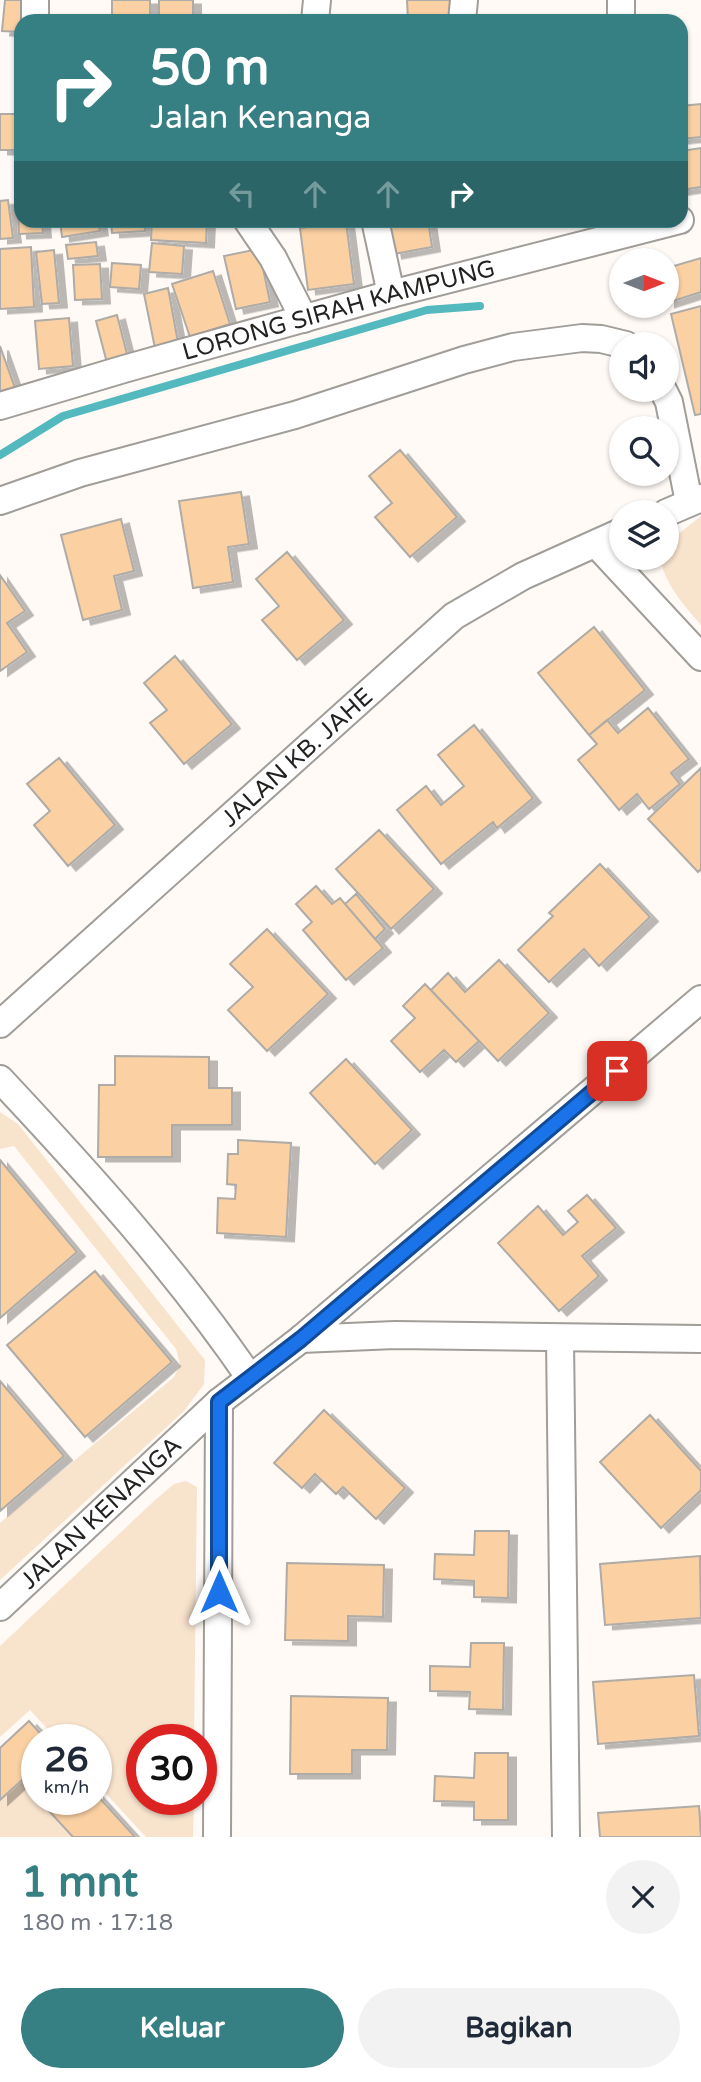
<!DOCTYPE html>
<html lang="id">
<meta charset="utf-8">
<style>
body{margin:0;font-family:"Varela Round",sans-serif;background:#f2f2f3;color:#1f2937;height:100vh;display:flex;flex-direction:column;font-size:26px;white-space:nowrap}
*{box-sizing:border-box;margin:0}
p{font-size:23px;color:#747a83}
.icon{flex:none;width:38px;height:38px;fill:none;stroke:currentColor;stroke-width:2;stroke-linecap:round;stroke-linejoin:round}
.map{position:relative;height:1837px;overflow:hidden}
.panel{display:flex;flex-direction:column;background:#fff;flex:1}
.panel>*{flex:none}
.hud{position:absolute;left:14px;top:14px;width:674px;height:214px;border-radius:21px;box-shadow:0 2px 5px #0004;background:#367f82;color:#fff;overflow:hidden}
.needle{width:46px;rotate:90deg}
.controls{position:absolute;left:609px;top:248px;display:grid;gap:14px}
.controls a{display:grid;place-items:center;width:70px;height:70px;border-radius:50%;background:#fff;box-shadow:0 2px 5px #0004;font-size:35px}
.speed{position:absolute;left:21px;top:1724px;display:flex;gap:14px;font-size:35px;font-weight:700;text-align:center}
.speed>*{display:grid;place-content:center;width:91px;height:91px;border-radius:50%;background:#fff;box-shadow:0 2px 5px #0004;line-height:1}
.speed small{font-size:18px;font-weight:400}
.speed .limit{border:10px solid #d22;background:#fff;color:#111}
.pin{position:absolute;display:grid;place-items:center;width:60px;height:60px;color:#fff;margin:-30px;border-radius:14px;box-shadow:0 4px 10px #0006}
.me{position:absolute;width:77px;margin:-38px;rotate:0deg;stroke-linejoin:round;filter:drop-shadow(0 0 5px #0008)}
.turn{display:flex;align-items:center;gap:24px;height:147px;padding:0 21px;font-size:32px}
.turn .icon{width:91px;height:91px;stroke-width:2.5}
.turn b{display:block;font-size:49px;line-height:60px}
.lanes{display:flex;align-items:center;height:66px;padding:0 21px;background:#0003;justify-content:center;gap:35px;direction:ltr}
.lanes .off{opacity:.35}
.round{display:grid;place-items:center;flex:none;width:74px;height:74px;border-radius:37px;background:#f2f2f3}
.head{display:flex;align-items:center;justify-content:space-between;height:119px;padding:0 21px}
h1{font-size:42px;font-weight:800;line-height:52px;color:#367f82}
.primary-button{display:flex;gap:14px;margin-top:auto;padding:14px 21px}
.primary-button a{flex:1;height:80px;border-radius:42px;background:#367f82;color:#fff;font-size:28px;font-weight:800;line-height:80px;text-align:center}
.primary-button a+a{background:#f2f2f3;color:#1f2937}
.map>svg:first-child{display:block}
.green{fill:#f8e3cd}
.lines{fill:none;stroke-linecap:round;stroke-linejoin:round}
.stream{stroke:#54b9bf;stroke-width:8}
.building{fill:#fbd1a4;stroke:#afaba6;stroke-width:2;filter:url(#shadow)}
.street-casing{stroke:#a19d98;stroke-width:30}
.street{stroke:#fff;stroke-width:26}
.route-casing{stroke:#114b97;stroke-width:18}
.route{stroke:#1a73e8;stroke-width:12}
.labels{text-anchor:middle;stroke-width:5;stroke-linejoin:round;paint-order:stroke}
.street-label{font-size:24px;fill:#242221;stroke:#fff}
</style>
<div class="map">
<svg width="701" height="1837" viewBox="0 0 701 1837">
<defs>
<filter id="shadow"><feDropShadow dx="8" dy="4.5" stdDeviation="0" flood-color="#0004"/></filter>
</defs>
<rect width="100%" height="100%" fill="#fffaf5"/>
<!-- green -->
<path class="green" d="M 701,516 L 701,625 C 683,604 667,587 660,559 L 667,558 L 667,543 Z
M 0,1112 L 18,1124 L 205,1360 L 204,1384 L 184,1411 L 0,1580 L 0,1523 L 174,1377 L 180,1365 L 176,1349 L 14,1146 L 0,1149 Z
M 186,1481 L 197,1487 L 194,1739 L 142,1740 L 142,1799 L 194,1799 L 193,1837 L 146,1837 L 96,1783 L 96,1740 L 57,1739 L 30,1710 L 0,1737 L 0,1646 L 154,1501 L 174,1484 Z
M 22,1780 L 73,1837 L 0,1837 L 0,1800 Z"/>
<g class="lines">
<!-- stream -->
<path class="stream" d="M 0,455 L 63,416 L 427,310 L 480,306"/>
</g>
<!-- building -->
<path class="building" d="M 5,0 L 25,0 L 21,32 L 2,31 Z
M 112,0 L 150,0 L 150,21 L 112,19 Z
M 159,0 L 193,0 L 193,21 L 159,21 Z
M 407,0 L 452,0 L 453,21 L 408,21 Z
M 701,104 L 701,137 L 681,139 L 681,106 Z
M 0,114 L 21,114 L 21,150 L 0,150 Z
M 701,148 L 701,187 L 681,190 L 681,151 Z
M 21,183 L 21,220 L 42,220 L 43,233 L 19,234 L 17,184 Z
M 8,200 L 13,238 L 0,239 L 0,201 Z
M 60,220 L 98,220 L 100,231 L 62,237 Z
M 111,220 L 144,220 L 145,231 L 112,233 Z
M 152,220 L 207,220 L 206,243 L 151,240 Z
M 388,220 L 428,220 L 432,247 L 394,254 Z
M 346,222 L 354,284 L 308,290 L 300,228 Z
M 96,242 L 98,256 L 68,259 L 66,245 Z
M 152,243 L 184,246 L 182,274 L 149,272 Z
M 31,247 L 34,307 L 0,309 L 0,249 Z
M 259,249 L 270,302 L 236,309 L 224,256 Z
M 54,250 L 59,303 L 42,304 L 36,252 Z
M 701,258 L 701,292 L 667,303 L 667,268 Z
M 112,263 L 141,265 L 139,289 L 110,287 Z
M 100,264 L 102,299 L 75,300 L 73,265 Z
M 213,271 L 230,324 L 190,337 L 172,284 Z
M 168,288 L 179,348 L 156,353 L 144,294 Z
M 701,306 L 701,414 L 695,415 L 671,314 Z
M 117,315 L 128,358 L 107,363 L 96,321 Z
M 69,318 L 73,366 L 39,369 L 35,321 Z
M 0,346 L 16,391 L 0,394 Z
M 400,450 L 457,517 L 410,557 L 375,517 L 392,503 L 369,476 Z
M 241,492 L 249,544 L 228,547 L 233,582 L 193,588 L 179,501 Z
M 121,519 L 134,571 L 114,576 L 122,610 L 83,620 L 61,535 Z
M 287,552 L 344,620 L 297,660 L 262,620 L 279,606 L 256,579 Z
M 0,575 L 25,611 L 7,623 L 27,652 L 0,671 Z
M 594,627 L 645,690 L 589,735 L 538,673 Z
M 175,656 L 232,724 L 184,764 L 150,723 L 167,710 L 144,683 Z
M 648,708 L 689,759 L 671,773 L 680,784 L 649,809 L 637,794 L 619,810 L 578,760 L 597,744 L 589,735 L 607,720 L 618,733 Z
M 474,725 L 533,798 L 497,828 L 493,822 L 441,864 L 397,810 L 426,786 L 441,805 L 464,786 L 438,755 Z
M 59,758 L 115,825 L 68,866 L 34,825 L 50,811 L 27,784 Z
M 701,768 L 701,869 L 698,872 L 648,819 Z
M 379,830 L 434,889 L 391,929 L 336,869 Z
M 600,864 L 650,917 L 599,966 L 584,949 L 549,982 L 518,950 L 553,916 L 549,913 Z
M 316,886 L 332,904 L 340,898 L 383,948 L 346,980 L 303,930 L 312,922 L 296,904 Z
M 356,894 L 385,929 L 375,939 L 345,904 Z
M 267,929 L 328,994 L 267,1051 L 228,1010 L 253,987 L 230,964 Z
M 499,960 L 549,1013 L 498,1061 L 431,990 L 448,973 L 465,992 Z
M 425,984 L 479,1041 L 456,1062 L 444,1050 L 420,1072 L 391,1041 L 415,1018 L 403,1006 Z
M 115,1056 L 209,1057 L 209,1088 L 232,1088 L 232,1125 L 172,1125 L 172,1157 L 98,1157 L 99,1085 L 115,1085 Z
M 346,1059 L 412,1130 L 375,1164 L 310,1093 Z
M 238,1140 L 291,1143 L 286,1237 L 217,1233 L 218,1198 L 235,1199 L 236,1185 L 227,1184 L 228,1154 L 238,1154 Z
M 0,1160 L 77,1252 L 0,1318 Z
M 587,1195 L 616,1228 L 582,1256 L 599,1276 L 559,1311 L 498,1243 L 538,1206 L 563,1235 L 578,1222 L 568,1211 Z
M 95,1271 L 172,1362 L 85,1437 L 7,1345 Z
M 0,1381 L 64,1456 L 0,1511 Z
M 324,1410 L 405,1488 L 376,1519 L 343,1487 L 336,1494 L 315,1474 L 302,1488 L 274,1463 Z
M 650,1415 L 701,1471 L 701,1490 L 661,1528 L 600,1462 Z
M 475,1531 L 509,1531 L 508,1598 L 474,1597 L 474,1581 L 434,1579 L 435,1554 L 474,1555 Z
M 700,1556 L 701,1618 L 605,1625 L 600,1564 Z
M 287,1563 L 384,1565 L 383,1617 L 348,1616 L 348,1641 L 285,1640 Z
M 471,1643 L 504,1643 L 503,1710 L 469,1709 L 470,1692 L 430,1691 L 430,1666 L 470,1667 Z
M 694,1675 L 699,1736 L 598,1744 L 593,1682 Z
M 291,1696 L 388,1698 L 387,1750 L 352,1750 L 352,1774 L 290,1774 Z
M 29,1721 L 46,1740 L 37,1740 L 37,1797 L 22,1780 L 0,1800 L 0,1748 Z
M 475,1753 L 508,1753 L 508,1820 L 474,1820 L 474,1802 L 434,1801 L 435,1776 L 474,1778 Z
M 96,1794 L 135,1837 L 73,1837 L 38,1799 L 96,1799 Z
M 699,1806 L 701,1837 L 600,1837 L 598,1813 Z"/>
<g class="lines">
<!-- street casing -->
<g class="street-casing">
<g id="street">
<path d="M 35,0 L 35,21"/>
<path d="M 621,0 L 621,21"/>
<path d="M 315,21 L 317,0"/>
<path d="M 462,21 L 464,0"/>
<path d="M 247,220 L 273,258 L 304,319"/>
<path d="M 375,220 L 391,294"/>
<path d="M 663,390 L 669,402 L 689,502"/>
<path id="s1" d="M 0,406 L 124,369 L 391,294 L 680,220"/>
<path d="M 0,501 L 80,473 L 295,415 L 464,360 L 513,347 L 582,338 L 601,339 L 626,345"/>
<path d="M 666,513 L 701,498"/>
<path d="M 596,544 L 701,657"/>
<path id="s2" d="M 0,1024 L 454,616 L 523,576 L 621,532"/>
<path d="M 0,1079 C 89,1174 176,1270 250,1378"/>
<path d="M 301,1339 L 395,1335 L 701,1339"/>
<path d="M 560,1339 L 566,1837"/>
<path id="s3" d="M 0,1607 L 219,1402 L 301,1339 L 701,999"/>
<path d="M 217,1837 L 219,1402"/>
</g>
</g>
<!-- street -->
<use href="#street" class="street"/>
</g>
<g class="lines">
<!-- route casing -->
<g class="route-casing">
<path id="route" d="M 219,1592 L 219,1402 L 301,1339 L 617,1071"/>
</g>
<!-- route -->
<use href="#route" class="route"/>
</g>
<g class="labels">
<!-- street labels -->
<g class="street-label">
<text dy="8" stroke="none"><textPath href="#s1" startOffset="352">LORONG SIRAH KAMPUNG</textPath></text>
<text dy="8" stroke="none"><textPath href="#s2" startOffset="399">JALAN KB. JAHE</textPath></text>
<text dy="8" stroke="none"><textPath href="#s3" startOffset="138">JALAN KENANGA</textPath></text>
</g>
</g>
</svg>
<div class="controls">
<a><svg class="needle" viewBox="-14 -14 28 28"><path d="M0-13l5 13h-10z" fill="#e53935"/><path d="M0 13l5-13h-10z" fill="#747a83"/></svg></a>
<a><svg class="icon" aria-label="sound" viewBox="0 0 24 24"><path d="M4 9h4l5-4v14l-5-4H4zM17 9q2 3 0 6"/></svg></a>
<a><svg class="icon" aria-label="search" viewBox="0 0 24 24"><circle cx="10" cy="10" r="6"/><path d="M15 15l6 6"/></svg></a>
<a><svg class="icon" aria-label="layers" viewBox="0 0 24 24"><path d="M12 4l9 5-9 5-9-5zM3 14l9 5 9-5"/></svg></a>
</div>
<div class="speed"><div>26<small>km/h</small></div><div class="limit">30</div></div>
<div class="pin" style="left:617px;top:1071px;background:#d93025"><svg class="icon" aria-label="arrive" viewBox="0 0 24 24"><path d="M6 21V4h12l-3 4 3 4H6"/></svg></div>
<svg class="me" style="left:219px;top:1592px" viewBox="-20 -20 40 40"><path d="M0-17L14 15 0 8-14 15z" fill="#1a73e8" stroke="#fff" stroke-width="4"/></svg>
<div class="hud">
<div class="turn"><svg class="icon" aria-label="right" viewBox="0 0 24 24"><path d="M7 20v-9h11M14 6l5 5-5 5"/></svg><div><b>50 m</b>Jalan Kenanga</div></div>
<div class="lanes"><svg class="icon off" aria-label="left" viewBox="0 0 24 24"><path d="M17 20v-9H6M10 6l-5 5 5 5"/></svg><svg class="icon off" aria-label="ahead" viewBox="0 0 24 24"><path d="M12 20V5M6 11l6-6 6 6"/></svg><svg class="icon off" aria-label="ahead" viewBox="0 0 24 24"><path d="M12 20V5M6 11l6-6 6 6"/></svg><svg class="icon" aria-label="right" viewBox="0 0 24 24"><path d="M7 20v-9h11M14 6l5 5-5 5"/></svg></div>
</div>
</div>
<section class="panel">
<div class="head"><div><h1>1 mnt</h1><p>180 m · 17:18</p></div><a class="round"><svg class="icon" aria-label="close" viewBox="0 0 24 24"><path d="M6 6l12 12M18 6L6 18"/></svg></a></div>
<div class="primary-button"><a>Keluar</a><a>Bagikan</a></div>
</section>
